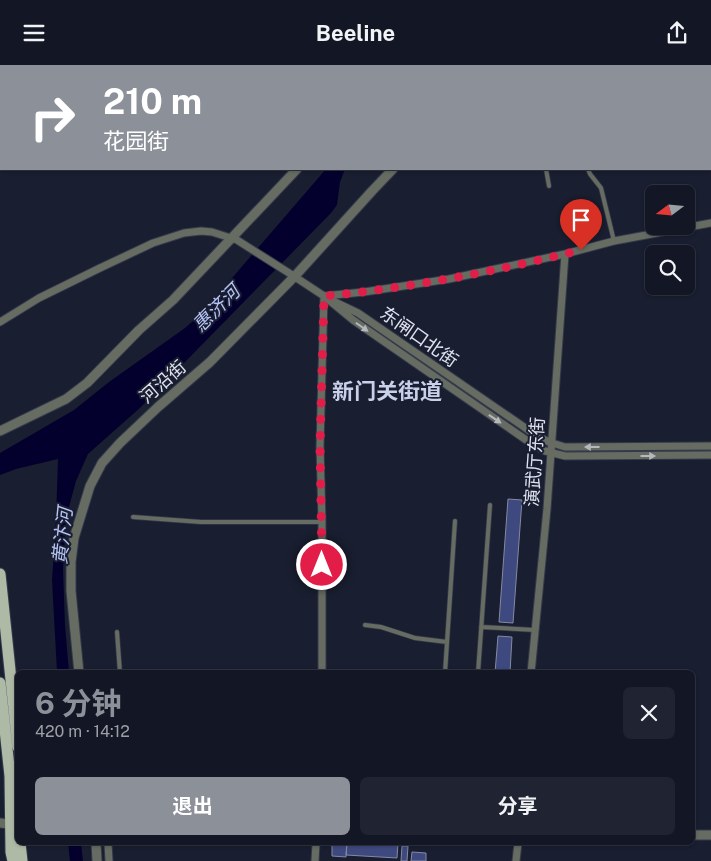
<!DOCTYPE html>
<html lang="zh">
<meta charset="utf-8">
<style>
body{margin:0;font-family:"Public Sans","Noto Sans SC",sans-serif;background:#202331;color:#f1f3f6;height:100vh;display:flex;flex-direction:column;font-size:19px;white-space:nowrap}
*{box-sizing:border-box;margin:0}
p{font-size:16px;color:#9d9fa6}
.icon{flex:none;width:28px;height:28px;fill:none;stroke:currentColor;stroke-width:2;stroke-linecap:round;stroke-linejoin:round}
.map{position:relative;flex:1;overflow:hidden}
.side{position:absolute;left:15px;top:605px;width:680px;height:175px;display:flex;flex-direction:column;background:#131624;border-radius:8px;box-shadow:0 1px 4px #0004,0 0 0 1px #323541}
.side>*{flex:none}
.top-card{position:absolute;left:0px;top:0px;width:711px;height:105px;box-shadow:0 1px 4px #0004,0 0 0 1px #323541;background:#8c9099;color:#fff;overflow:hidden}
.needle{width:32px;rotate:254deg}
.controls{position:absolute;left:645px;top:120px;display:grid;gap:10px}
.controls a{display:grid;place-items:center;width:50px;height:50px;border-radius:8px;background:#131624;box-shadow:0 1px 4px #0004,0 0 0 1px #323541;font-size:25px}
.pin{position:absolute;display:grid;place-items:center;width:42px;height:42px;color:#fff;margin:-51px -21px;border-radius:50% 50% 50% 0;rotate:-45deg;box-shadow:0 0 5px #0007}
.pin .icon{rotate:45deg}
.me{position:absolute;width:55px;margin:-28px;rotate:0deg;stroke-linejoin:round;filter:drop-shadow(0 0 4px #0008)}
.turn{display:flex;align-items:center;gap:18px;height:105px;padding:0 20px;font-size:22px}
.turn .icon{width:65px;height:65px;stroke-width:2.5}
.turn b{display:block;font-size:35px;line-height:42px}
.round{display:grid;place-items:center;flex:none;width:52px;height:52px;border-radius:8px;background:#202331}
.overview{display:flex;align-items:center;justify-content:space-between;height:85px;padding:0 20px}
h1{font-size:30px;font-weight:700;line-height:38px;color:#8c9099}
.cta{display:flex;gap:10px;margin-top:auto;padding:10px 20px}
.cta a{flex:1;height:58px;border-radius:8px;background:#8c9099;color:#fff;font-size:20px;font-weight:700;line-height:58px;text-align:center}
.cta a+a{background:#202331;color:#f1f3f6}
header{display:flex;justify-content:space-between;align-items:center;height:65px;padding:0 20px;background:#131624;font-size:22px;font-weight:700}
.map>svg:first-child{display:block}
.water{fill:#04002e}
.building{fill:#3e497f;stroke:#848aa1}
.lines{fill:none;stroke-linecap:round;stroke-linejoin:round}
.service-casing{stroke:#353a4b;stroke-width:5.5}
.minor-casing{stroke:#353a4b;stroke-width:9}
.tertiary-casing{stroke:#353a4b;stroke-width:11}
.primary-casing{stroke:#353a4b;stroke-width:13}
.service{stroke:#666c62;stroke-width:4}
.minor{stroke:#666c62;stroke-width:7}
.tertiary{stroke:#666c62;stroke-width:9}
.primary{stroke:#aebaa6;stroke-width:11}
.oneway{fill:#b5b9be}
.route{stroke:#e11d48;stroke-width:9;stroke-dasharray:0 16.2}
.labels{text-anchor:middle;stroke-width:4;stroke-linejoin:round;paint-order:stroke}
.street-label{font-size:18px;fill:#dfe3f0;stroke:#191e30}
.water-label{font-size:19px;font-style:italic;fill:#b6c3f6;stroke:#191e30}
.district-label{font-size:22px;font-weight:bold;fill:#c9d0e9;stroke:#191e30}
</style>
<header><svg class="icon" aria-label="menu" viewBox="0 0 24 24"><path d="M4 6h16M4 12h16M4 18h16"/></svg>Beeline<svg class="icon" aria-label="share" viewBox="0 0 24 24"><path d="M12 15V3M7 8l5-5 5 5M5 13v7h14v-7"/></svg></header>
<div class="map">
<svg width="711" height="796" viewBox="0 0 711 796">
<rect width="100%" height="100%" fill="#191e30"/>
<!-- water -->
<path class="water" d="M 326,104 L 345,104 L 340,117 L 337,140 L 331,148 L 141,342 L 88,389 L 76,416 L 66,453 L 63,505 L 65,560 L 69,607 L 57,607 L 52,515 L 56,455 L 58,394 L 16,404 L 0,410 L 0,388 L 74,345 L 109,317 L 185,263 L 201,249 Z
M 68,778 L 81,778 L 83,796 L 70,796 Z"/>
<!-- building -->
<path class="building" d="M 508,434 L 522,435 L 513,558 L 499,557 Z
M 498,571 L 512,572 L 510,608 L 495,608 Z
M 335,778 L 347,778 L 346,792 L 332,791 L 332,780 Z
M 347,778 L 398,778 L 397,793 L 346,790 Z
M 402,781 L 408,781 L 407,796 L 401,796 Z
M 412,787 L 426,788 L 426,796 L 411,796 Z"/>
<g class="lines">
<!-- service casing -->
<g class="service-casing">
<path id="service" d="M 566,0 L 566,1
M 546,104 L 549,121
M 588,104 L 590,109 L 601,123 L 614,176
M 133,452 L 201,457 L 322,457
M 365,560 L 381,562 L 415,573 L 447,577
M 481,562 L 535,565
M 117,567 L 120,608
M 445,608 L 455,456
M 478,608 L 490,440"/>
</g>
<!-- minor casing -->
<g class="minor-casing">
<path id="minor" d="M 324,231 L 364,227 L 449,214 L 565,189 L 614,176 L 711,158
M 333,236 L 358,248 L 537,371 L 549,377 L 565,382 L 711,381
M 0,257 L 39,233 L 100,203 L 153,178 L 184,168 L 201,166 L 212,167 L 237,175 L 289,208 L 324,231 L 353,255 L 532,379 L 545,386 L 565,391 L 711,390
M 322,608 L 322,457 L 320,381 L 324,231
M 531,608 L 547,444 L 565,189
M 108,778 L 109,796
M 315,796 L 316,778
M 516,796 L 518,778"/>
</g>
<!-- tertiary casing -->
<g class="tertiary-casing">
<path id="tertiary" d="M 394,1 L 395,0
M 495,1 L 496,0
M 0,366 L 66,334 L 87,318 L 139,265 L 173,235 L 297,104
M 79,608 L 71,526 L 71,497 L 74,473 L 90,421 L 102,398 L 120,378 L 158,342 L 210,297 L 295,211 L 372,126 L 393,104
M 0,758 L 18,760
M 692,770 L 711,770
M 96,778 L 97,796"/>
</g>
<!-- primary casing -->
<g class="primary-casing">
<path id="primary" d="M 0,509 L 18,682
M 0,618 L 10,711 L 11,787 L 13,796
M 20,778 L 22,796"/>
</g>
<!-- service -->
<use href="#service" class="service"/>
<!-- minor -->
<use href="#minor" class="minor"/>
<!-- tertiary -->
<use href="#tertiary" class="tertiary"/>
<!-- primary -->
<use href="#primary" class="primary"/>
</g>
<!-- one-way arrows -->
<defs><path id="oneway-solid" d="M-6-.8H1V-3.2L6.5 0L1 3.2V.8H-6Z" transform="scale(1.25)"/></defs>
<g class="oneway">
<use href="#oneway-solid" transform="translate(362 262) rotate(35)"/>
<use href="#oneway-solid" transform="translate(495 354) rotate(34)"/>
<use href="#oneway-solid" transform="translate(592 382) rotate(180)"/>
<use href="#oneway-solid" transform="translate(648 391)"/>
</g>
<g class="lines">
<!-- route -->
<path class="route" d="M 322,500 L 320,381 L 324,231 C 411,223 497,206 581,185"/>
</g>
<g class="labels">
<!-- street labels -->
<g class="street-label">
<text transform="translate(419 272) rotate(35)" y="6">东闸口北街</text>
<text transform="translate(163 317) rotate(-41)" y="6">河沿街</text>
<text transform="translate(535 397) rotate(-86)" y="6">演武厅东街</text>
</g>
<!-- water labels -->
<g class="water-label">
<text transform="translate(216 243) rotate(-45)" y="7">惠济河</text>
<text transform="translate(62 471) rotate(-84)" y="7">黄汴河</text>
</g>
<!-- district labels -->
<g class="district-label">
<text x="387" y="334">新门关街道</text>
</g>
</g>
</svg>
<div class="controls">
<a><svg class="needle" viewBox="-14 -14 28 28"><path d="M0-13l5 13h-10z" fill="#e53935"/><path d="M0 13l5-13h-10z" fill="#9d9fa6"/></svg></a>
<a><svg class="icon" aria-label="search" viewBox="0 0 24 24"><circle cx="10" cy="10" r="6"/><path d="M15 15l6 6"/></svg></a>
</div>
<div class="pin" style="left:581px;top:185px;background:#d93025"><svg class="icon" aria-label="arrive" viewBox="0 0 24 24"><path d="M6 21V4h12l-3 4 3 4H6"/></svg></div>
<svg class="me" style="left:322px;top:500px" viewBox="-20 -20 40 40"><circle r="17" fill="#e11d48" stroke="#fff" stroke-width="3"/><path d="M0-11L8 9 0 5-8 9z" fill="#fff"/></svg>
<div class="top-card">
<div class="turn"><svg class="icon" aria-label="right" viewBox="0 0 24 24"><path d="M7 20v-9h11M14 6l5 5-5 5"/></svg><div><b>210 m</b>花园街</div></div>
</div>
<section class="side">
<div class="overview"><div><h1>6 分钟</h1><p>420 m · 14:12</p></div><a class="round"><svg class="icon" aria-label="close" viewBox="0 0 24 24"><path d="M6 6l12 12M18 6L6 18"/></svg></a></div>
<div class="cta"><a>退出</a><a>分享</a></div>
</section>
</div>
